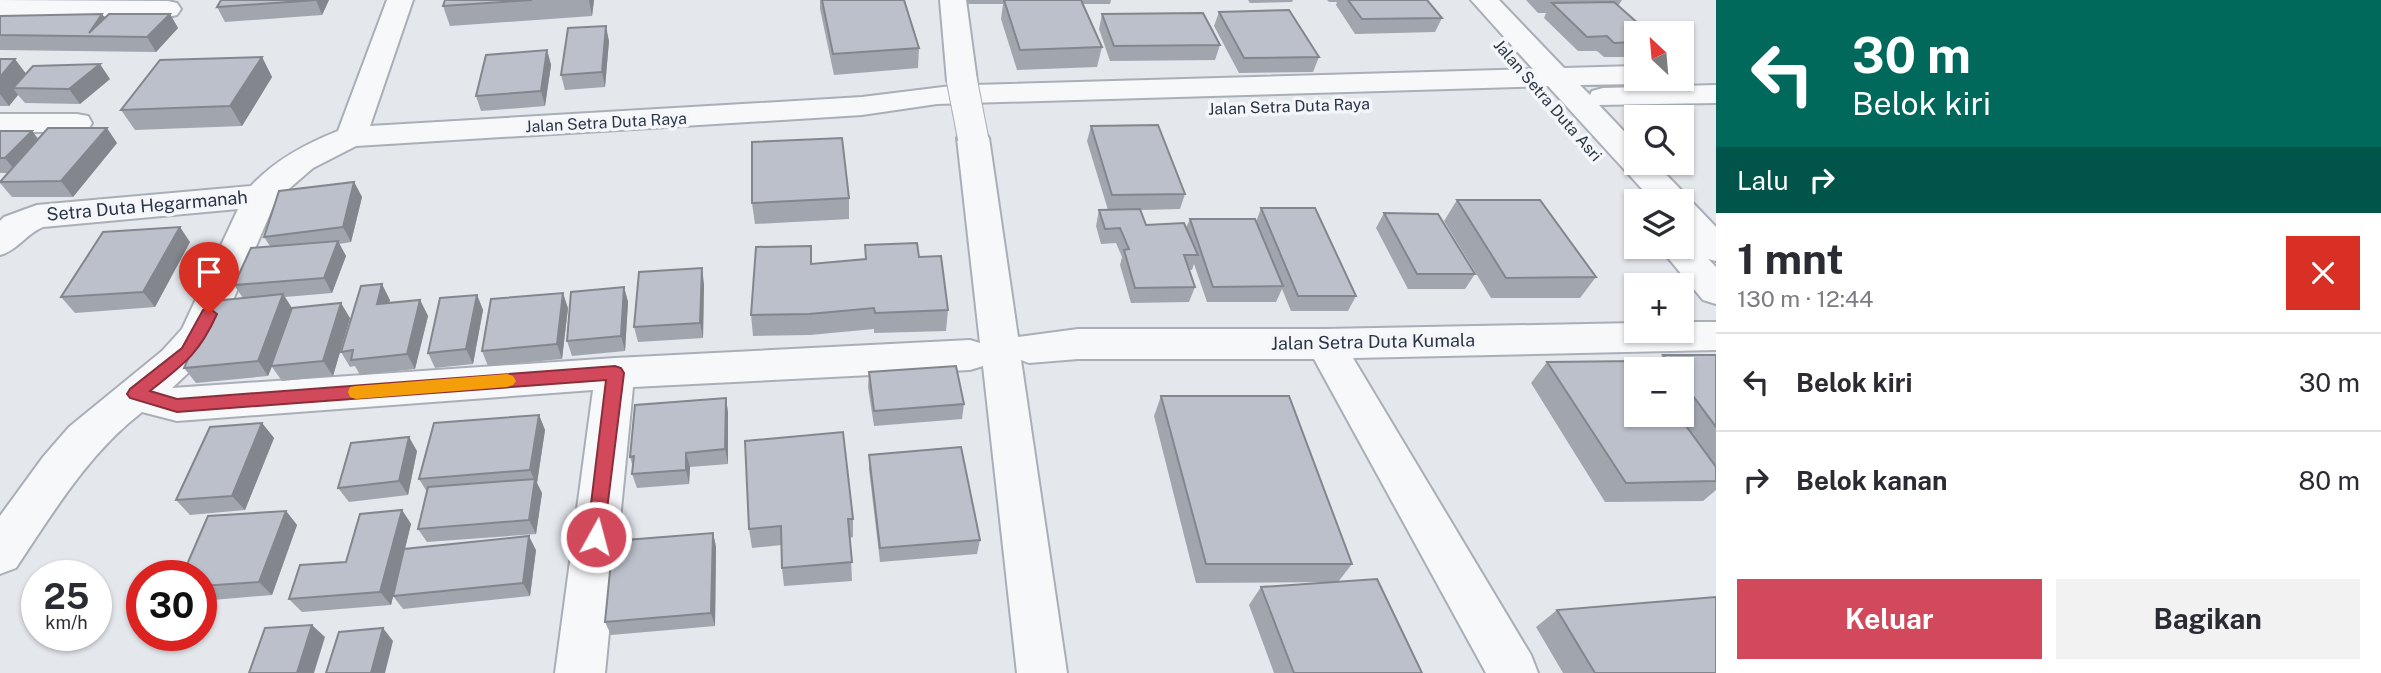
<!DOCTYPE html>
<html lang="id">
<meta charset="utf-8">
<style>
body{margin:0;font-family:"Public Sans",sans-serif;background:#f2f2f3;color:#2b2b33;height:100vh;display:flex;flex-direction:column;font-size:26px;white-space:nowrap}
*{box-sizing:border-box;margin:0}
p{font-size:23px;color:#7c7c81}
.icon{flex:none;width:38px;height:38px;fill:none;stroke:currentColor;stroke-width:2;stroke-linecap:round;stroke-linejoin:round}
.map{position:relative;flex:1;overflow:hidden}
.panel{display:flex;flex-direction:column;background:#fff;width:665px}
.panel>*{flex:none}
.hud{background:#00695c;color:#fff;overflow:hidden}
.needle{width:46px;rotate:334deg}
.tools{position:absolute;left:1624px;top:21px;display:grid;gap:14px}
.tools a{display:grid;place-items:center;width:70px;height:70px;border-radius:0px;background:#fff;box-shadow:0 2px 5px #0004;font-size:35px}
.speed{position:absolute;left:21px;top:560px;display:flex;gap:14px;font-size:35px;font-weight:700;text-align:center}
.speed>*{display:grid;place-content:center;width:91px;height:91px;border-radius:50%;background:#fff;box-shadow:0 2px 5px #0004;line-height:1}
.speed small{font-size:18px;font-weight:400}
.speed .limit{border:10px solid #d22;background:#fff;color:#111}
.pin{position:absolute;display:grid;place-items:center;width:60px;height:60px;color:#fff;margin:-72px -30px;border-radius:50% 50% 50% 0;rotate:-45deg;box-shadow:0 0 7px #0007}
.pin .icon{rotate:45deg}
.me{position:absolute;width:77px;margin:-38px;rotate:7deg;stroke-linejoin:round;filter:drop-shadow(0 0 5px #0008)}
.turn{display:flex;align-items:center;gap:24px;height:147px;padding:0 21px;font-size:32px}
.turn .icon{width:91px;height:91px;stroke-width:2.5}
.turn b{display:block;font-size:49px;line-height:60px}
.then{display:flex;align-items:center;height:66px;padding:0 21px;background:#0003;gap:14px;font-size:26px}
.round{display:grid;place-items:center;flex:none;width:74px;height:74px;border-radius:0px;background:#f2f2f3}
.overview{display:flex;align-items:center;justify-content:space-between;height:119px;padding:0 21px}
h1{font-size:42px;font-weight:700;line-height:52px}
.primary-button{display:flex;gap:14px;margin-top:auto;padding:14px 21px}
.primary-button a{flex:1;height:80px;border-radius:0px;background:#d1495b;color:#fff;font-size:28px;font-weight:700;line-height:80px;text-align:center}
.primary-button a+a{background:#f2f2f3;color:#2b2b33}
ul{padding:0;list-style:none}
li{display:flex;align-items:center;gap:21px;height:98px;padding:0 21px;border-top:2px solid #e1e1e2}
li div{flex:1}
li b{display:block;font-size:26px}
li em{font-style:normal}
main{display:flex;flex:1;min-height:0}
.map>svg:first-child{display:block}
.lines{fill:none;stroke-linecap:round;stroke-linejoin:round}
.street-casing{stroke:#a9aeb7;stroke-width:4}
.street{fill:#f7f8fa;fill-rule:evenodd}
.street-bridge-casing{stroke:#a9aeb7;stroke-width:32;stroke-linecap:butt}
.street-bridge{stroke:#f7f8fa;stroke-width:30}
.wall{fill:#a1a5ae}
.shaded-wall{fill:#83868d}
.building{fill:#bbc0ca;stroke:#83868d;stroke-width:2}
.route{fill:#d1495b;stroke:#882f3b;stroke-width:2}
.slow{fill:#f59e0b}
.labels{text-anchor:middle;stroke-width:7;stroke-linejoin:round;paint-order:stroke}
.far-street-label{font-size:16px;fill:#2b3445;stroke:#f4f6f9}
.street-label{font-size:18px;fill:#2b3445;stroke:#f4f6f9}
</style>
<main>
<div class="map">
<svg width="1716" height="673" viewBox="0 0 1716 673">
<rect width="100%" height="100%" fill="#e4e7ec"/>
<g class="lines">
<!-- street casing -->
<g class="street-casing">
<path id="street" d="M 0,0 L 168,1 L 177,3 L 181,9 L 177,15 L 168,17 L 0,15 Z
M 387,0 L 413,0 L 370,126 L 862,97 L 951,86 L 947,81 L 940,0 L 966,0 L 977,81 L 974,85 L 1533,69 L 1471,0 L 1499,0 L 1564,68 L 1636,66 L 1636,79 L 1648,79 L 1636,84 L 1580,85 L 1590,95 L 1592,91 L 1603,88 L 1716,85 L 1716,103 L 1599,105 L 1636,144 L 1636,163 L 1655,163 L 1684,193 L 1688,202 L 1694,204 L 1716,227 L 1716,261 L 1708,259 L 1716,267 L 1716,304 L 1703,300 L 1659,247 L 1682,247 L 1682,236 L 1686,237 L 1682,233 L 1682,201 L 1653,201 L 1548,86 L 937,104 L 862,115 L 356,146 L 313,168 L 276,200 L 217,337 L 202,360 L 172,388 L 615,358 L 970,340 L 980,343 L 957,138 L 962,131 L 973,129 L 984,131 L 989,138 L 1018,337 L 1078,329 L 1325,329 L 1636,323 L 1636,331 L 1682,331 L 1682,322 L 1716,322 L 1716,350 L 1353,358 L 1531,655 L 1538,673 L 1486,673 L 1314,359 L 1078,359 L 1029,363 L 1021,360 L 1067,673 L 1017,673 L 983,366 L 970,370 L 633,387 L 605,673 L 555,673 L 593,390 L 177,421 L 142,412 C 88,454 54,511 16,568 L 0,574 L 0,516 L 43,457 L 69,427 L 162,351 L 182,329 L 238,209 L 43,227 C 26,234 18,250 0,255 L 0,221 L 4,217 L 37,205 L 251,186 C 275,160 305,144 338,131 Z
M 0,114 L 77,114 L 88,116 L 92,123 L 88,130 L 77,132 L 0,132 Z"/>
</g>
<!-- street -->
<use href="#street" class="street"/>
<!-- street-bridge casing -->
<g class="street-bridge-casing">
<path id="street-bridge" d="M 962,81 L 973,138"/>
</g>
<!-- street-bridge -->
<use href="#street-bridge" class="street-bridge"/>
</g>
<!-- wall -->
<path class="wall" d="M 221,0 L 329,0 L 322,15 L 225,22 L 217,7 Z
M 445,0 L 594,0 L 592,16 L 450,26 L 443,6 Z
M 820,0 L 904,0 L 919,48 L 918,68 L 834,75 L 820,9 Z
M 967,0 L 1111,0 L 1110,4 L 1083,4 L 1102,47 L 1097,67 L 1017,70 L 1001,19 L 1003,4 L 968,4 Z
M 1248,0 L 1293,0 L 1292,2 L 1250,3 Z
M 1327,0 L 1427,0 L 1442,18 L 1435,32 L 1355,34 L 1336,5 L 1337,2 L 1329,2 Z
M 1526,0 L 1622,0 L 1618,6 L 1636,33 L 1636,51 L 1633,57 L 1604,57 L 1597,51 L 1578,51 L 1544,18 L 1546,13 L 1538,13 Z
M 1219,12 L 1319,57 L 1313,72 L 1239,73 L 1214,26 Z
M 102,14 L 105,18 L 170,14 L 178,28 L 156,52 L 0,50 L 0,16 Z
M 1102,14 L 1220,45 L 1215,60 L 1110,61 L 1099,29 Z
M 609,41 L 605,87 L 565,90 L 561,75 Z
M 547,50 L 551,65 L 545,106 L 481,111 L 476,96 Z
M 262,57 L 272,77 L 242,126 L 135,130 L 121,110 Z
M 0,59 L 26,73 L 110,79 L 80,104 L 25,103 L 18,95 L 9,106 L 0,106 Z
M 1091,126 L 1185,194 L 1180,209 L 1141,210 L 1146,225 L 1186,228 L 1190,219 L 1256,222 L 1261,208 L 1356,296 L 1348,311 L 1291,311 L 1282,289 L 1276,302 L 1207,302 L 1194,264 L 1192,270 L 1189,270 L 1195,287 L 1189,302 L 1131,303 L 1120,265 L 1122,257 L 1116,243 L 1101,244 L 1096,226 L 1099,210 L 1108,210 L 1087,141 Z
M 0,131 L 39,139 L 117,143 L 73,197 L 12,197 L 0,183 L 0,181 L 7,173 L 0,173 Z
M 354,182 L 362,197 L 351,242 L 339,244 L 346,256 L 332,293 L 285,297 L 292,308 L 350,318 L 333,376 L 282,381 L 272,367 L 268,376 L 196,383 L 184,368 L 243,298 L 234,285 L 270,246 L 264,237 Z
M 849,198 L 849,219 L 755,224 L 752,203 Z
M 1457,200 L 1596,277 L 1580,298 L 1491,298 L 1444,221 Z
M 1384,213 L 1475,274 L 1465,289 L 1408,289 L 1376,228 Z
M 190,242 L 155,307 L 75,313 L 61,297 Z
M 865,245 L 919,257 L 948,310 L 946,331 L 874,333 L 874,329 L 810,335 L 753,336 L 751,315 L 811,246 L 812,264 L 865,259 Z
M 704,284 L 703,338 L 638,342 L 634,327 Z
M 624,287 L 628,302 L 625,351 L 572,356 L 567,341 Z
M 477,295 L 483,310 L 473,364 L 435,368 L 428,353 Z
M 390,300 L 389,303 L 420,300 L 428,316 L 415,369 L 360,375 L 355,366 L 350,367 L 341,352 Z
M 568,308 L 562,359 L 488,366 L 482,351 Z
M 1663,355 L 1716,355 L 1716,490 L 1703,501 L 1605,502 L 1531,383 L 1547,362 L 1636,415 L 1682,415 L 1682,369 L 1649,369 Z
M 869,372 L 964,404 L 962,419 L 874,426 L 868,387 Z
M 1161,396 L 1352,564 L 1338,582 L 1422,673 L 1274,673 L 1249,605 L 1261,587 L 1329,582 L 1196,583 L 1154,416 Z
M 726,398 L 728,413 L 728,464 L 690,467 L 689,484 L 637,488 L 632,474 L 633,467 L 630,457 Z
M 539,415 L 545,430 L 537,483 L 542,493 L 536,534 L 427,542 L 418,529 L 427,492 L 419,479 Z
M 262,423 L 274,438 L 245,510 L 190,515 L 176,500 Z
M 417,451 L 408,495 L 349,502 L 338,488 Z
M 869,455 L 980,540 L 977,554 L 880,562 L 869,469 Z
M 402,510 L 411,524 L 405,549 L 536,550 L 530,596 L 403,609 L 393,596 L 395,586 L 391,605 L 302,612 L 289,599 L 346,562 Z
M 286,511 L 297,525 L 272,595 L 201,601 L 201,576 Z
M 853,519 L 853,537 L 850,538 L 852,581 L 784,586 L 782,568 L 782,545 L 752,548 L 749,529 Z
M 713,533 L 716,547 L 715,626 L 611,635 L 605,622 Z
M 1557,610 L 1716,673 L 1563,673 L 1536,627 Z"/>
<!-- shaded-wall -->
<path class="shaded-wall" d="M 316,0 L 329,0 L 322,15 Z
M 589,0 L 594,0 L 592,16 Z
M 102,14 L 112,28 L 89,33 Z
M 170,14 L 178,28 L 156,52 L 147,37 Z
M 606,26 L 609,41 L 605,87 L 602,72 Z
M 547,50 L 551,65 L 545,106 L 541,91 Z
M 262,57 L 272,77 L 242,126 L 230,106 Z
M 15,59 L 30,79 L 13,88 L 18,95 L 9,106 L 0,94 L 0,77 Z
M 100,64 L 110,79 L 80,104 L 69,89 Z
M 107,128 L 117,143 L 73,197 L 61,181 Z
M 32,131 L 44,146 L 17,173 L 5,158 Z
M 354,182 L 362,197 L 351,242 L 343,227 Z
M 180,227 L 190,242 L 155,307 L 143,292 Z
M 338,241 L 346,256 L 332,293 L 324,278 Z
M 702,268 L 704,284 L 703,338 L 700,323 Z
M 382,284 L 390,300 L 385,320 L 377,304 Z
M 624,287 L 628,302 L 625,351 L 621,336 Z
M 563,293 L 568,308 L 562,359 L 557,344 Z
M 283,294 L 293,310 L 268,376 L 258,361 Z
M 477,295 L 483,310 L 473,364 L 466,349 Z
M 420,300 L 428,316 L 415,369 L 407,354 Z
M 341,303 L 350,318 L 333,376 L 323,361 Z
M 726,398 L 728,413 L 728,464 L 725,449 Z
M 539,415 L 545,430 L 537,483 L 542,493 L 536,534 L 529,520 L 535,481 L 530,470 Z
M 262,423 L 274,438 L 245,510 L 232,496 Z
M 409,437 L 417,451 L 408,495 L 399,481 Z
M 686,453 L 690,467 L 689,484 L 686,470 Z
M 402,510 L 411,524 L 391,605 L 380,592 Z
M 286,511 L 297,525 L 272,595 L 259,582 Z
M 713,533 L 716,547 L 715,626 L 711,613 Z
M 529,536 L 536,550 L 530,596 L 523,583 Z
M 312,625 L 325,637 L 314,673 L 297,673 Z
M 383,628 L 393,641 L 385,673 L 371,673 Z"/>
<!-- building -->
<path class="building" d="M 221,0 L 316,0 L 217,7 Z
M 445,0 L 532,0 L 443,6 Z
M 822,0 L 904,0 L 919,48 L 833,54 Z
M 1004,0 L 1081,0 L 1102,47 L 1020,50 Z
M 1348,0 L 1427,0 L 1442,18 L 1362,19 Z
M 1614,2 L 1649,33 L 1636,33 L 1636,42 L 1614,43 L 1607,36 L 1587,37 L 1552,3 Z
M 1289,10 L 1319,57 L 1244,58 L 1219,12 Z
M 1203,13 L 1220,45 L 1114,46 L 1102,14 Z
M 102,14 L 89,33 L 109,14 L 170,14 L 147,37 L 0,35 L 0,16 Z
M 606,26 L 602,72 L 561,75 L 568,28 Z
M 547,50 L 541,91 L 476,96 L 486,55 Z
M 262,57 L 230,106 L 121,110 L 160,60 Z
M 0,59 L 15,59 L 0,77 Z
M 100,64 L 69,89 L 13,88 L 33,66 Z
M 1158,125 L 1185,194 L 1112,195 L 1091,126 Z
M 48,128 L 107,128 L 61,181 L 0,182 Z
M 0,131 L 32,131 L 5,158 L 0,158 Z
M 842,138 L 849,198 L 752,203 L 752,142 Z
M 354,182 L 343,227 L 264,237 L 279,191 Z
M 1457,200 L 1540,200 L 1596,277 L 1506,278 Z
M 1261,208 L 1315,208 L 1356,296 L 1298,296 Z
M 1140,209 L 1146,225 L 1184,223 L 1198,255 L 1184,255 L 1195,287 L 1135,288 L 1124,250 L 1129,249 L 1120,228 L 1105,229 L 1099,210 Z
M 1384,213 L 1438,214 L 1475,274 L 1417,274 Z
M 1190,219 L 1255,219 L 1283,286 L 1213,287 Z
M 180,227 L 143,292 L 61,297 L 103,232 Z
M 338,241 L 324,278 L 234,285 L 251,248 Z
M 917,243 L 919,257 L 941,256 L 948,310 L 875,313 L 874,308 L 809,314 L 751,315 L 756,247 L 811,246 L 811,264 L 866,259 L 865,245 Z
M 702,268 L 700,323 L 634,327 L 639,272 Z
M 382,284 L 377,304 L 420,300 L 407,354 L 351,360 L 353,350 L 341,352 L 361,286 Z
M 624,287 L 621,336 L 567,341 L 571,292 Z
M 563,293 L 557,344 L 482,351 L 491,299 Z
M 283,294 L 258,361 L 184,368 L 214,301 Z
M 477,295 L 466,349 L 428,353 L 440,298 Z
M 341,303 L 323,361 L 271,366 L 292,308 Z
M 1663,355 L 1716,355 L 1716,427 L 1682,381 L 1682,369 L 1673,369 Z
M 1638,361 L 1644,369 L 1636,369 L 1636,415 L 1678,415 L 1716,467 L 1716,481 L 1626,483 L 1547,362 Z
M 956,366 L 964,404 L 874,411 L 869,372 Z
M 1161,396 L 1289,396 L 1352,564 L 1206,564 Z
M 726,398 L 725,449 L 686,453 L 686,470 L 632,474 L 634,456 L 630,457 L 635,405 Z
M 539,415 L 530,470 L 419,479 L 434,423 Z
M 262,423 L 232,496 L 176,500 L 210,427 Z
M 843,432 L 853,519 L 848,519 L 852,562 L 782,568 L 781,526 L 749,529 L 745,441 Z
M 409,437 L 399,481 L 338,488 L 351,443 Z
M 961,447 L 980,540 L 880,548 L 869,455 Z
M 535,479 L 529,520 L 418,529 L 428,487 Z
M 402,510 L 380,592 L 289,599 L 300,565 L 346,562 L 360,514 Z
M 286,511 L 259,582 L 201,586 L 201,576 L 182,576 L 208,516 Z
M 713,533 L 711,613 L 605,622 L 613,541 Z
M 529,536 L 523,583 L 393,596 L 404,549 Z
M 1377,579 L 1422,673 L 1294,673 L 1261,587 Z
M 1716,597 L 1716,673 L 1595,673 L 1557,610 Z
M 312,625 L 297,673 L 249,673 L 265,628 Z
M 383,628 L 371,673 L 326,673 L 339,632 Z"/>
<!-- route -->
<path class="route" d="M 209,308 L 217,314 C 199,354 184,364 150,391 L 177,399 L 615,366 L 621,368 L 624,373 L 603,542 L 596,545 L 590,542 L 587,537 L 606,380 L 177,412 L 130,398 L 127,394 L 130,389 L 182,348 L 203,310 Z"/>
<!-- slow -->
<path class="slow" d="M 507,374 L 513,376 L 516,381 L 513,385 L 507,387 L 356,399 L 350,397 L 348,392 L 350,387 L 356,386 Z"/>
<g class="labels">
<!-- far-street labels -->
<g class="far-street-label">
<text transform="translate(1548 100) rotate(49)" y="6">Jalan Setra Duta Asri</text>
<text transform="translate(1289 106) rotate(-2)" y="6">Jalan Setra Duta Raya</text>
<text transform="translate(606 122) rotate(-3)" y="6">Jalan Setra Duta Raya</text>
</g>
<!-- street labels -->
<g class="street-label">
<text transform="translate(147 206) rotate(-5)" y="6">Setra Duta Hegarmanah</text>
<text transform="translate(1373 342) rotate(-1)" y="6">Jalan Setra Duta Kumala</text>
</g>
</g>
</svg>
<div class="tools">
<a><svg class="needle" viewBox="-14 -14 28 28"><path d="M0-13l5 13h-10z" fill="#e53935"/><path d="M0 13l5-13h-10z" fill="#7c7c81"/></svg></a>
<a><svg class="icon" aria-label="search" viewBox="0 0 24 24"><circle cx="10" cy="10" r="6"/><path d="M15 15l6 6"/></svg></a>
<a><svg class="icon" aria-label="layers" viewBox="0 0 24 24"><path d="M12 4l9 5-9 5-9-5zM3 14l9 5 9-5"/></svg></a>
<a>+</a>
<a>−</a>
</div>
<div class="speed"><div>25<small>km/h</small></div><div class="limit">30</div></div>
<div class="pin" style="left:209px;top:314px;background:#d93025"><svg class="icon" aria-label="arrive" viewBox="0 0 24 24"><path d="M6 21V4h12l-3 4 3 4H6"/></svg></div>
<svg class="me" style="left:596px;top:537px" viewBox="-20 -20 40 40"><circle r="17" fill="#d1495b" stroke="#fff" stroke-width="3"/><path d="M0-11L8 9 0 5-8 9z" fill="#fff"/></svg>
</div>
<section class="panel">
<div class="hud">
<div class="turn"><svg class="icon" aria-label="left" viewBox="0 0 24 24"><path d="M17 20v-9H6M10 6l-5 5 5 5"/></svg><div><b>30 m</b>Belok kiri</div></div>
<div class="then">Lalu<svg class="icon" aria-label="right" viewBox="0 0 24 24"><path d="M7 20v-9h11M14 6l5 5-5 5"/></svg></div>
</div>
<div class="overview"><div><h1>1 mnt</h1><p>130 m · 12:44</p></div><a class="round" style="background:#d93025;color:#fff"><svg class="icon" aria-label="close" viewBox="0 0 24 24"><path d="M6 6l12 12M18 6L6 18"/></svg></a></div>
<ul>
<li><svg class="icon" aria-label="left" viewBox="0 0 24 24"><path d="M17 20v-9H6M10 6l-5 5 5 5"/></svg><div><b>Belok kiri</b></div><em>30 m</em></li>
<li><svg class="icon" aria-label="right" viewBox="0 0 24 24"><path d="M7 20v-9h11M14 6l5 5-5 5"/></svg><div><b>Belok kanan</b></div><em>80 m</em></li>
</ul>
<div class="primary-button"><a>Keluar</a><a>Bagikan</a></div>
</section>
</main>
